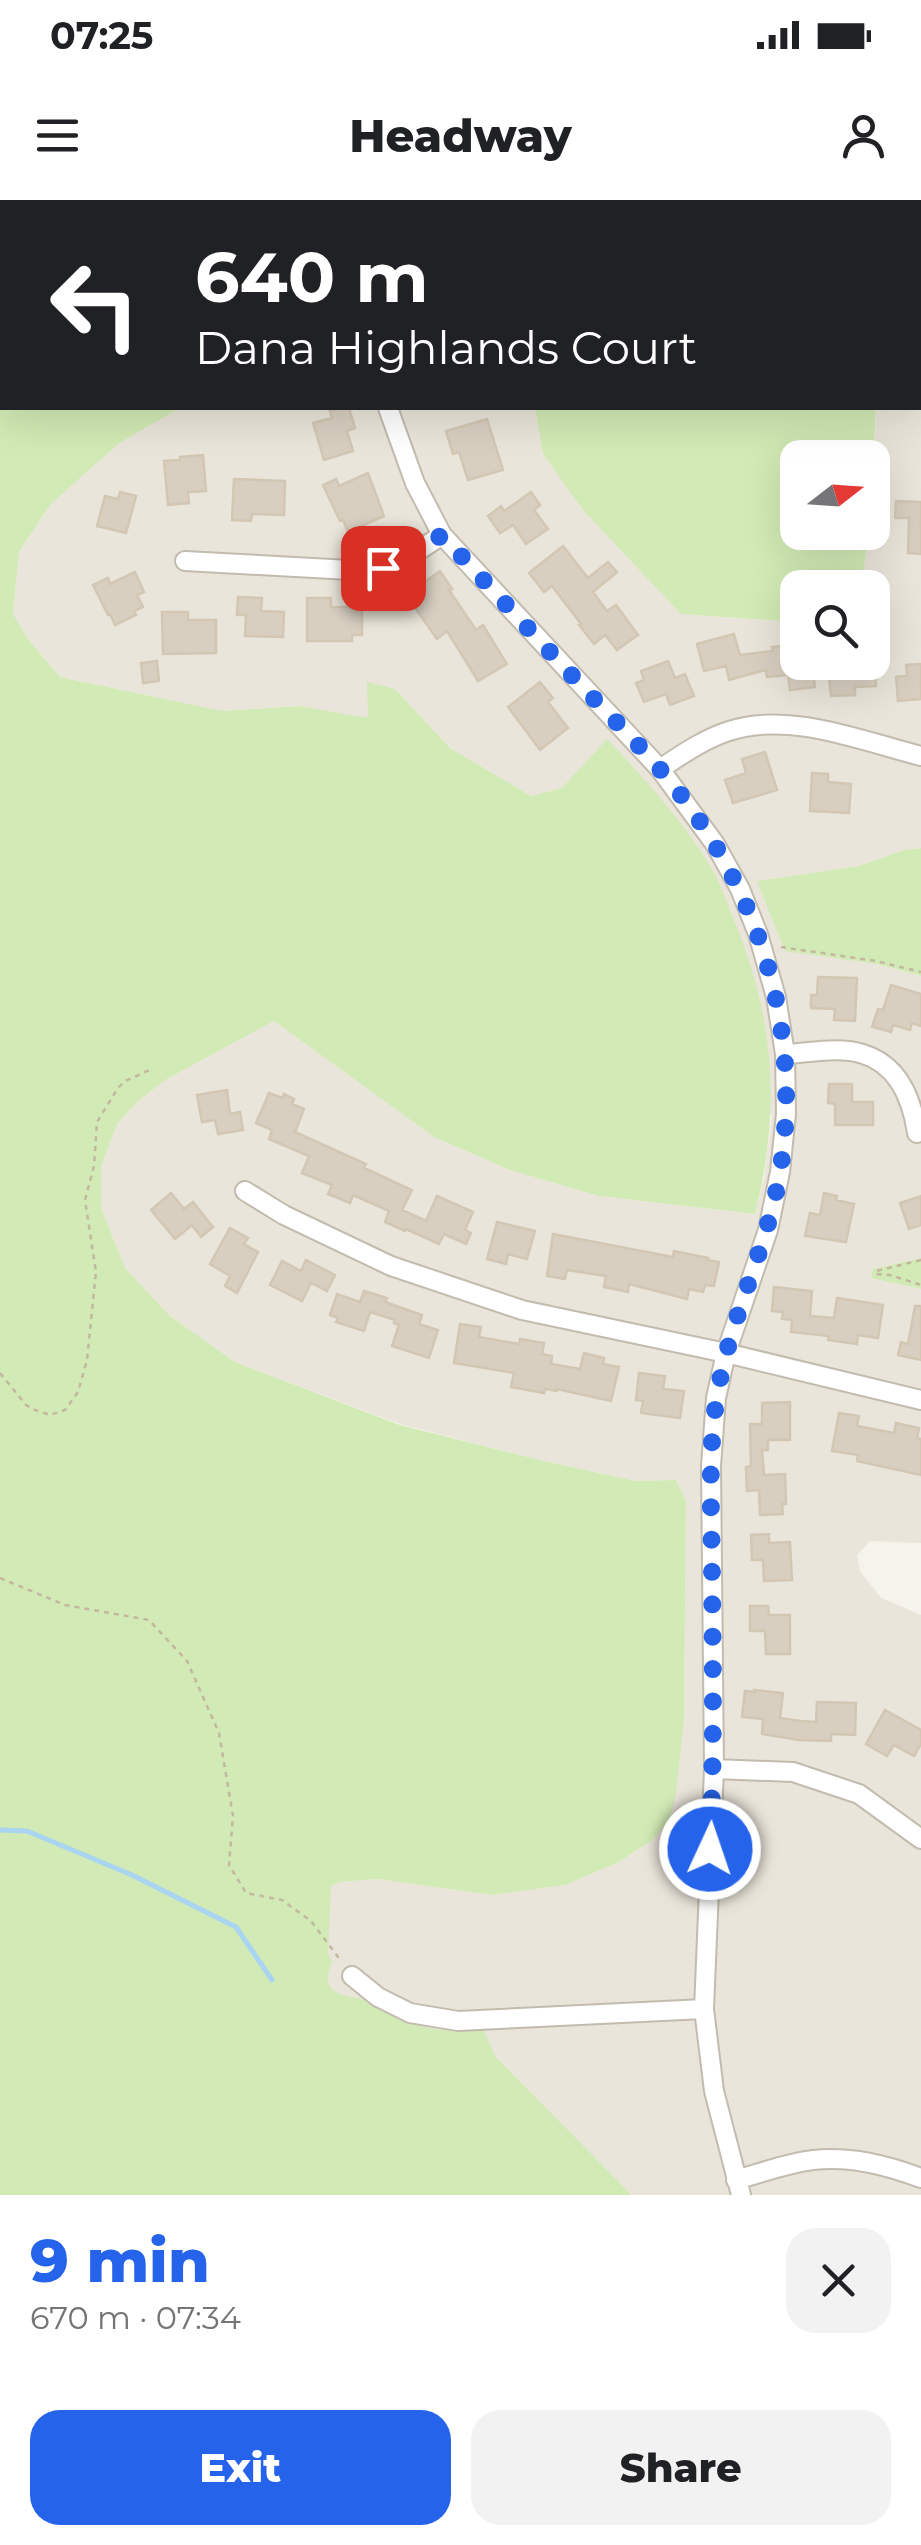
<!DOCTYPE html>
<meta charset="utf-8">
<style>
body{margin:0;font-family:Montserrat,sans-serif;background:#f2f2f2;color:#202124;height:100vh;display:flex;flex-direction:column;font-size:38px;white-space:nowrap}
*{box-sizing:border-box;margin:0}
p{font-size:32px;color:#757577}
.icon{flex:none;width:55px;height:55px;fill:none;stroke:currentColor;stroke-width:2;stroke-linecap:round;stroke-linejoin:round}
.map{position:relative;height:1995px;overflow:hidden}
.drawer{display:flex;flex-direction:column;background:#fff;flex:1}
.drawer>*{flex:none}
.banner{position:absolute;left:0px;top:0px;width:922px;height:210px;box-shadow:0 10px 40px #0002;background:#202124;color:#fff;overflow:hidden}
.needle{width:65px;rotate:73deg}
.buttons{position:absolute;left:780px;top:240px;display:grid;gap:20px}
.buttons a{display:grid;place-items:center;width:110px;height:110px;border-radius:20px;background:#fff;box-shadow:0 10px 40px #0002;font-size:50px}
.pin{position:absolute;display:grid;place-items:center;width:85px;height:85px;color:#fff;margin:-42px;border-radius:20px;box-shadow:0 5px 15px #0006}
.me{position:absolute;width:110px;margin:-55px;rotate:3deg;stroke-linejoin:round;filter:drop-shadow(0 0 8px #0008)}
.turn{display:flex;align-items:center;gap:35px;height:210px;padding:0 30px;font-size:45px}
.turn .icon{width:130px;height:130px;stroke-width:2.5}
.turn b{display:block;font-size:70px;line-height:85px}
.round{display:grid;place-items:center;flex:none;width:105px;height:105px;border-radius:30px;background:#f2f2f2}
.headline{display:flex;align-items:center;justify-content:space-between;height:170px;padding:0 30px}
h1{font-size:60px;font-weight:800;line-height:75px;color:#2563eb}
.action{display:flex;gap:20px;margin-top:auto;padding:20px 30px}
.action a{flex:1;height:115px;border-radius:30px;background:#2563eb;color:#fff;font-size:40px;font-weight:800;line-height:115px;text-align:center}
.action a+a{background:#f2f2f2;color:#202124}
.status{display:flex;justify-content:space-between;align-items:center;height:70px;padding:0 50px;background:#fff;direction:ltr}
.status svg{height:28px;fill:currentColor}
header{display:flex;justify-content:space-between;align-items:center;height:130px;padding:0 30px;background:#fff;font-size:45px;font-weight:800}
.map>svg:first-child{display:block}
.residential{fill:#eae5da}
.green{fill:#d2eab5}
.lines{fill:none;stroke-linecap:round;stroke-linejoin:round}
.stream{stroke:#a9d4f2;stroke-width:5}
.building{fill:#d8cfc1;stroke:#d3c7b4;stroke-width:2.5}
.minor-casing{stroke:#c2bbae;stroke-width:22}
.path{stroke:#c4b79f;stroke-width:2.5;stroke-dasharray:5 5;stroke-linecap:butt}
.minor{stroke:#fff;stroke-width:18}
.route{stroke:#2563eb;stroke-width:18;stroke-dasharray:0 32.4}
</style>
<div class="status"><b>07:25</b><svg viewBox="0 0 49 12"><path d="M0 12V9h3v3zM5 12V6h3v6zM10 12V3h3v9zM15 12V0h3v12zM26 1h20v11H26zM47 4h2v5h-2z"/></svg></div>
<header><svg class="icon" aria-label="menu" viewBox="0 0 24 24"><path d="M4 6h16M4 12h16M4 18h16"/></svg>Headway<svg class="icon" aria-label="person" viewBox="0 0 24 24"><circle cx="12" cy="8" r="4"/><path d="M4 21q1-7 8-7t8 7"/></svg></header>
<div class="map">
<svg width="921" height="1995" viewBox="0 0 921 1995">
<rect width="100%" height="100%" fill="#f6f3ec"/>
<!-- residential -->
<path class="residential" d="M 213,0 L 690,0 L 692,2 L 211,2 Z
M 895,0 L 921,0 L 921,648 L 904,650 L 859,666 L 757,681 L 877,764 L 921,776 L 921,1058 L 873,1069 L 872,1078 L 921,1089 L 921,1343 L 870,1341 L 857,1355 L 860,1371 L 881,1398 L 921,1415 L 921,1995 L 632,1995 L 495,1856 L 392,1842 L 306,1769 L 326,1688 L 340,1682 L 378,1679 L 492,1695 L 565,1685 L 617,1663 L 651,1641 L 684,1520 L 686,1301 L 676,1280 L 636,1281 L 544,1261 L 400,1224 L 235,1162 L 170,1116 L 125,1068 L 101,1008 L 101,967 L 117,924 L 138,901 L 167,879 L 274,821 L 434,937 L 510,970 L 599,996 L 755,1014 L 764,978 L 772,916 L 562,588 L 531,596 L 450,548 L 395,489 L 368,519 L 299,506 L 222,511 L 60,477 L 28,439 L 13,415 L 19,352 L 50,305 L 118,244 L 180,208 L 535,208 L 543,254 L 681,414 L 797,422 L 798,462 L 872,462 L 872,388 L 862,387 L 868,333 L 872,332 L 876,208 L 920,208 L 920,2 L 896,2 Z"/>
<!-- green -->
<path class="green" d="M 0,0 L 213,0 L 211,2 L 2,2 L 2,208 L 180,208 L 118,244 L 50,305 L 19,352 L 13,414 L 28,439 L 60,477 L 222,511 L 299,506 L 368,518 L 367,482 L 395,489 L 450,548 L 531,596 L 562,588 L 607,539 C 644,578 680,618 709,664 C 720,681 726,702 734,720 C 775,820 781,910 755,1014 L 599,996 L 510,970 L 434,937 L 274,821 L 167,879 L 138,901 L 117,924 L 101,967 L 101,1008 L 125,1068 L 170,1116 L 235,1162 L 400,1225 L 544,1261 L 636,1281 L 676,1280 L 686,1301 L 684,1520 L 676,1593 L 669,1622 L 651,1641 L 617,1663 L 565,1685 L 492,1695 L 378,1679 L 340,1682 L 331,1686 L 328,1754 L 332,1761 C 316,1800 350,1794 371,1802 C 388,1809 403,1820 421,1826 C 440,1832 464,1831 484,1831 L 495,1856 L 632,1995 L 0,1995 Z
M 535,208 L 876,208 L 873,270 L 872,258 L 798,258 L 798,332 L 868,333 L 862,387 L 798,388 L 797,422 L 681,414 L 583,310 L 543,254 Z
M 921,648 L 921,776 L 877,764 L 785,751 L 757,681 L 859,666 L 904,650 Z
M 921,1058 L 921,1089 L 871,1078 L 873,1069 Z"/>
<g class="lines">
<!-- stream -->
<path class="stream" d="M 0,1630 L 27,1631 L 132,1675 L 236,1727 L 272,1780"/>
</g>
<!-- building -->
<path class="building" d="M 342,208 L 349,208 L 355,228 L 347,231 L 353,251 L 324,260 L 313,223 L 332,218 L 330,211 Z
M 487,219 L 503,270 L 468,280 L 459,252 L 453,254 L 446,231 Z
M 203,255 L 206,291 L 188,292 L 189,303 L 168,305 L 164,261 L 180,260 L 180,257 Z
M 368,273 L 384,316 L 348,332 L 343,320 L 340,321 L 323,285 L 336,279 L 339,286 Z
M 234,279 L 285,281 L 284,315 L 252,314 L 251,321 L 232,320 Z
M 120,292 L 136,296 L 126,333 L 97,326 L 105,296 L 118,299 Z
M 531,292 L 540,305 L 534,310 L 548,329 L 526,344 L 513,325 L 500,333 L 488,316 L 501,306 L 504,311 Z
M 896,301 L 921,302 L 921,354 L 908,353 L 909,318 L 895,318 Z
M 563,346 L 588,378 L 608,362 L 617,372 L 593,392 L 607,411 L 616,405 L 638,435 L 617,450 L 605,435 L 594,444 L 579,425 L 581,424 L 552,386 L 544,392 L 529,373 Z
M 440,371 L 452,389 L 449,390 L 476,430 L 483,425 L 507,464 L 478,481 L 447,431 L 437,439 L 406,395 Z
M 135,372 L 144,392 L 137,395 L 143,407 L 134,411 L 136,415 L 115,425 L 110,414 L 108,415 L 93,385 L 108,378 L 110,384 Z
M 238,397 L 262,398 L 261,411 L 284,412 L 283,437 L 245,436 L 246,415 L 237,415 Z
M 307,398 L 331,398 L 331,407 L 362,407 L 362,435 L 352,435 L 352,441 L 307,441 Z
M 162,412 L 188,412 L 188,420 L 216,420 L 216,453 L 163,454 Z
M 734,434 L 740,455 L 773,451 L 772,447 L 798,444 L 798,462 L 812,462 L 815,487 L 790,490 L 788,475 L 767,477 L 766,470 L 729,480 L 726,466 L 704,471 L 697,444 Z
M 157,461 L 159,481 L 143,483 L 141,463 Z
M 668,461 L 675,478 L 685,474 L 694,496 L 670,505 L 666,494 L 644,502 L 636,483 L 644,480 L 641,471 Z
M 837,462 L 875,462 L 876,486 L 855,487 L 855,495 L 831,496 L 829,477 L 838,477 Z
M 921,464 L 921,499 L 898,501 L 896,477 L 907,476 L 906,465 Z
M 540,482 L 553,498 L 548,502 L 568,528 L 540,550 L 508,507 Z
M 765,552 L 777,590 L 733,603 L 725,580 L 746,573 L 742,559 Z
M 812,573 L 828,574 L 828,582 L 851,584 L 849,613 L 810,611 Z
M 818,777 L 857,778 L 855,821 L 834,820 L 835,809 L 811,808 L 811,795 L 817,795 Z
M 891,785 L 921,794 L 921,826 L 912,823 L 910,830 L 893,825 L 891,832 L 872,827 L 878,809 L 883,810 Z
M 829,884 L 852,884 L 852,902 L 873,902 L 873,925 L 835,925 L 835,904 L 828,903 Z
M 227,890 L 230,914 L 240,912 L 243,930 L 218,934 L 215,920 L 202,922 L 197,895 Z
M 269,893 L 282,898 L 284,894 L 294,899 L 292,904 L 304,909 L 295,932 L 366,964 L 364,968 L 412,990 L 402,1010 L 426,1021 L 437,996 L 473,1012 L 465,1030 L 471,1033 L 466,1044 L 444,1034 L 439,1044 L 406,1029 L 405,1031 L 385,1022 L 389,1011 L 353,995 L 350,1003 L 328,994 L 332,985 L 302,973 L 309,956 L 269,939 L 272,930 L 256,923 Z
M 171,993 L 184,1009 L 193,1002 L 213,1027 L 201,1037 L 192,1025 L 175,1039 L 151,1010 Z
M 824,993 L 837,996 L 836,1000 L 854,1004 L 846,1042 L 805,1036 L 810,1013 L 820,1015 Z
M 921,996 L 921,1025 L 909,1029 L 900,1003 Z
M 497,1022 L 535,1031 L 527,1059 L 508,1054 L 506,1064 L 487,1059 Z
M 230,1028 L 248,1038 L 244,1044 L 258,1052 L 237,1093 L 225,1086 L 230,1076 L 210,1064 Z
M 553,1034 L 673,1057 L 674,1051 L 708,1058 L 707,1060 L 719,1062 L 714,1086 L 705,1085 L 703,1092 L 689,1089 L 687,1099 L 629,1084 L 628,1092 L 604,1087 L 606,1076 L 567,1070 L 565,1079 L 547,1076 Z
M 306,1060 L 335,1075 L 327,1091 L 311,1083 L 302,1101 L 270,1085 L 282,1061 L 301,1071 Z
M 774,1087 L 812,1091 L 810,1116 L 834,1118 L 837,1098 L 883,1105 L 878,1138 L 858,1135 L 857,1144 L 828,1140 L 829,1136 L 791,1132 L 792,1120 L 782,1119 L 783,1112 L 772,1111 Z
M 364,1091 L 387,1098 L 385,1102 L 422,1115 L 419,1124 L 438,1130 L 429,1158 L 392,1146 L 399,1125 L 394,1123 L 395,1120 L 370,1112 L 364,1131 L 336,1122 L 338,1118 L 330,1115 L 337,1094 L 360,1102 Z
M 915,1106 L 921,1106 L 921,1160 L 898,1155 L 901,1142 L 908,1144 Z
M 460,1124 L 481,1127 L 479,1137 L 519,1144 L 520,1139 L 544,1143 L 542,1154 L 552,1156 L 551,1164 L 580,1169 L 584,1153 L 604,1158 L 603,1164 L 619,1167 L 611,1201 L 557,1189 L 557,1191 L 545,1189 L 544,1193 L 511,1187 L 514,1173 L 454,1163 Z
M 639,1173 L 665,1176 L 663,1189 L 684,1191 L 680,1218 L 641,1213 L 643,1201 L 636,1200 Z
M 790,1202 L 790,1240 L 768,1240 L 768,1250 L 762,1250 L 764,1275 L 785,1274 L 786,1304 L 782,1304 L 783,1314 L 760,1315 L 759,1290 L 747,1291 L 746,1267 L 751,1266 L 750,1224 L 762,1224 L 762,1203 Z
M 839,1213 L 859,1216 L 857,1226 L 894,1233 L 896,1223 L 919,1228 L 917,1238 L 921,1239 L 921,1275 L 857,1261 L 858,1255 L 832,1251 Z
M 769,1334 L 769,1343 L 790,1342 L 792,1380 L 764,1381 L 763,1360 L 752,1360 L 751,1335 Z
M 750,1406 L 768,1406 L 769,1415 L 790,1415 L 790,1454 L 766,1454 L 765,1431 L 750,1431 Z
M 754,1490 L 783,1493 L 780,1518 L 801,1521 L 816,1522 L 817,1502 L 856,1503 L 855,1535 L 831,1534 L 831,1541 L 799,1540 L 762,1534 L 763,1519 L 742,1517 L 745,1491 L 754,1492 Z
M 885,1510 L 921,1530 L 921,1544 L 914,1556 L 894,1545 L 887,1556 L 866,1544 Z"/>
<g class="lines">
<!-- minor casing -->
<g class="minor-casing">
<path id="minor" d="M 358,2 L 358,0
M 388,208 L 415,283 L 442,335 L 660,569 L 715,644 L 740,689 L 758,734 L 776,797 L 785,854 L 786,914 L 780,972 L 768,1030 L 726,1153 L 716,1198 L 711,1266 L 714,1569 L 704,1809 L 714,1891 L 741,1995
M 185,361 L 350,370 L 383,368 L 403,361 L 442,335
M 660,569 C 681,555 704,539 729,531 C 790,511 861,541 921,556
M 785,854 C 809,853 839,846 863,854 C 899,865 912,899 917,933
M 245,991 L 284,1015 L 391,1066 L 522,1110 L 726,1153 L 921,1200
M 714,1569 L 793,1572 L 859,1594 L 921,1639
M 352,1776 L 378,1797 L 410,1813 L 458,1821 L 704,1809
M 736,1980 C 761,1973 787,1963 813,1960 C 851,1956 886,1965 921,1978"/>
</g>
<!-- path -->
<path class="path" d="M 781,747 L 876,761 L 921,772
M 921,1060 L 876,1071 L 876,1074 L 890,1075 L 921,1085
M 0,1173 L 26,1205 L 35,1210 L 50,1215 L 65,1210 L 78,1192 L 87,1160 L 96,1072 L 85,1000 L 94,966 L 97,922 L 118,888 L 125,881 L 152,869
M 0,1378 L 65,1405 L 149,1420 L 187,1461 L 219,1533 L 233,1616 L 229,1665 L 246,1693 L 282,1700 L 311,1721 L 341,1761"/>
<!-- minor -->
<use href="#minor" class="minor"/>
</g>
<g class="lines">
<!-- route -->
<path class="route" d="M 383,368 L 403,361 L 442,335 C 488,385 534,435 580,484 C 606,512 633,538 658,567 C 756,679 804,824 780,972 C 767,1050 729,1119 717,1197 C 707,1256 712,1318 712,1377 C 713,1468 714,1558 710,1649"/>
</g>
</svg>
<div class="buttons">
<a><svg class="needle" viewBox="-14 -14 28 28"><path d="M0-13l5 13h-10z" fill="#e53935"/><path d="M0 13l5-13h-10z" fill="#757577"/></svg></a>
<a><svg class="icon" aria-label="search" viewBox="0 0 24 24"><circle cx="10" cy="10" r="6"/><path d="M15 15l6 6"/></svg></a>
</div>
<div class="pin" style="left:383px;top:368px;background:#d93025"><svg class="icon" aria-label="arrive" viewBox="0 0 24 24"><path d="M6 21V4h12l-3 4 3 4H6"/></svg></div>
<svg class="me" style="left:710px;top:1649px" viewBox="-20 -20 40 40"><circle r="17" fill="#2563eb" stroke="#fff" stroke-width="3"/><path d="M0-11L8 9 0 5-8 9z" fill="#fff"/></svg>
<div class="banner">
<div class="turn"><svg class="icon" aria-label="left" viewBox="0 0 24 24"><path d="M17 20v-9H6M10 6l-5 5 5 5"/></svg><div><b>640 m</b>Dana Highlands Court</div></div>
</div>
</div>
<section class="drawer">
<div class="headline"><div><h1>9 min</h1><p>670 m · 07:34</p></div><a class="round"><svg class="icon" aria-label="close" viewBox="0 0 24 24"><path d="M6 6l12 12M18 6L6 18"/></svg></a></div>
<div class="action"><a>Exit</a><a>Share</a></div>
</section>
